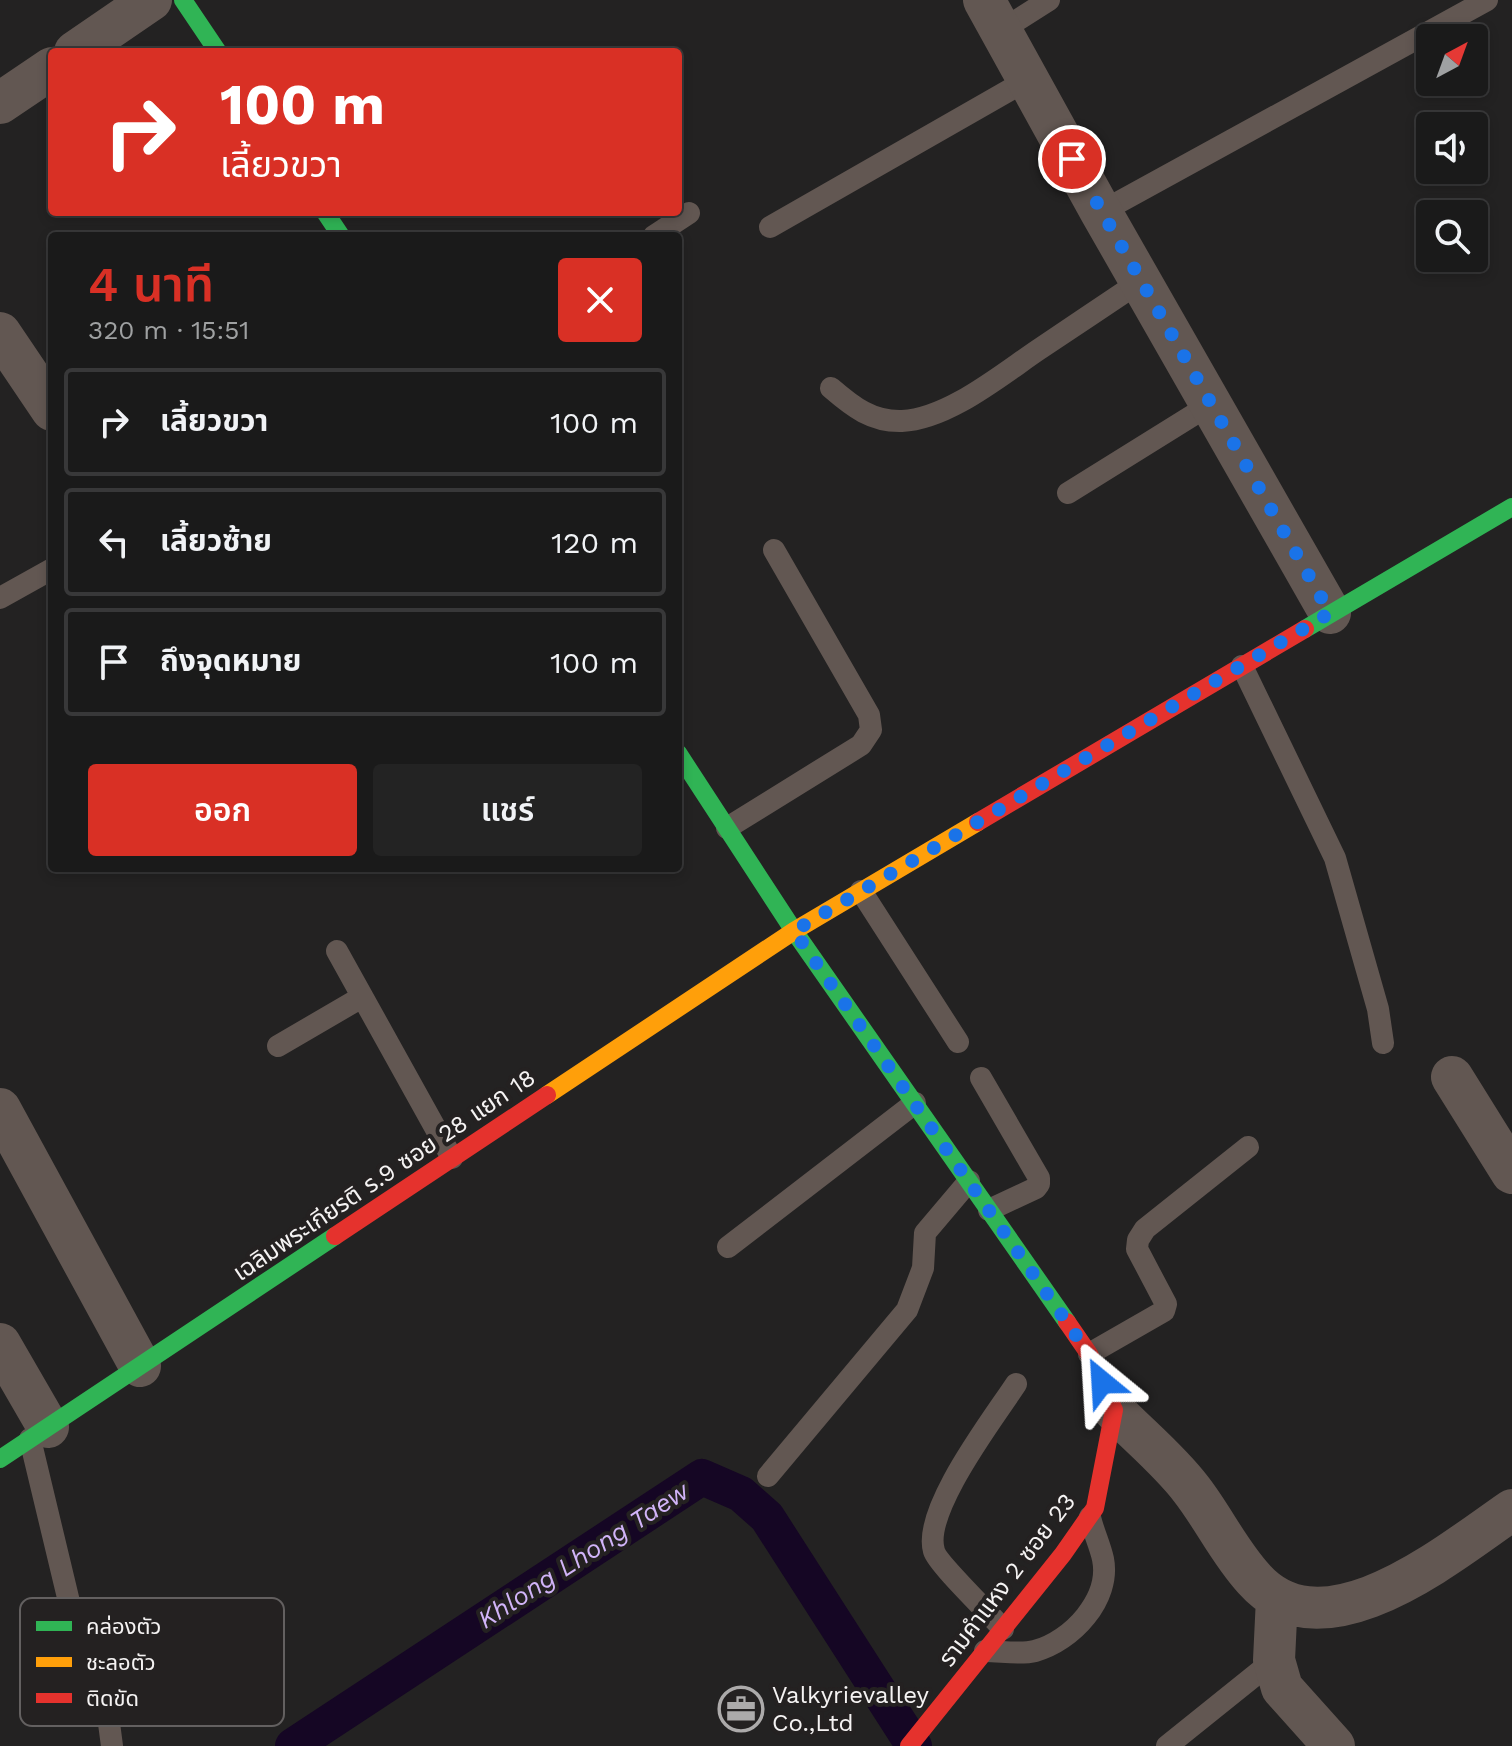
<!DOCTYPE html>
<html lang="th">
<meta charset="utf-8">
<style>
body{margin:0;font-family:"Work Sans","Noto Sans Thai",sans-serif;background:#232323;color:#f1f3f6;height:100vh;display:flex;flex-direction:column;font-size:30px;white-space:nowrap}
*{box-sizing:border-box;margin:0}
p{font-size:26px;color:#9fa1a2}
.icon{flex:none;width:44px;height:44px;fill:none;stroke:currentColor;stroke-width:2;stroke-linecap:round;stroke-linejoin:round}
.map{position:relative;flex:1;overflow:hidden}
.panel{position:absolute;left:48px;top:232px;width:634px;height:640px;display:flex;flex-direction:column;background:#1a1a1a;border-radius:8px;box-shadow:0 4px 12px #0003,0 0 0 2px #383839}
.panel>*{flex:none}
.guide{position:absolute;left:48px;top:48px;width:634px;height:168px;border-radius:8px;box-shadow:0 4px 12px #0003,0 0 0 2px #383839;background:#d93025;color:#fff;overflow:hidden}
.needle{width:52px;rotate:41deg}
.tools{position:absolute;left:1416px;top:24px;display:grid;gap:16px}
.tools a{display:grid;place-items:center;width:72px;height:72px;border-radius:8px;background:#1a1a1a;box-shadow:0 4px 12px #0003,0 0 0 2px #383839;font-size:40px}
.pin{position:absolute;display:grid;place-items:center;width:68px;height:68px;color:#fff;margin:-34px;border:4px solid #fff;border-radius:50%;box-shadow:0 2px 8px #0007}
.me{position:absolute;width:88px;margin:-44px;rotate:333deg;stroke-linejoin:round;filter:drop-shadow(0 0 6px #0008)}
.turn{display:flex;align-items:center;gap:28px;height:168px;padding:0 40px;font-size:36px}
.turn .icon{width:104px;height:104px;stroke-width:2.5}
.turn b{display:block;font-size:56px;line-height:68px}
.round{display:grid;place-items:center;flex:none;width:84px;height:84px;border-radius:8px;background:#232323}
.headline{display:flex;align-items:center;justify-content:space-between;height:136px;padding:0 40px}
h1{font-size:48px;font-weight:600;line-height:60px;color:#d93025}
.button{display:flex;gap:16px;margin-top:auto;padding:16px 40px}
.button a{flex:1;height:92px;border-radius:8px;background:#d93025;color:#fff;font-size:32px;font-weight:600;line-height:92px;text-align:center}
.button a+a{background:#232323;color:#f1f3f6}
ul{padding:0;list-style:none}
li{display:flex;align-items:center;gap:24px;height:108px;margin:0 16px 12px;padding:0 24px;border:4px solid #383839;border-radius:8px}
li div{flex:1}
li b{display:block;font-size:30px}
li em{font-style:normal}
.map>svg:first-child{display:block}
.lines{fill:none;stroke-linecap:round;stroke-linejoin:round}
.canal{stroke:#150624;stroke-width:36}
.lane{stroke:#625752;stroke-width:22}
.street{stroke:#625752;stroke-width:42}
.fast{stroke:#30b455;stroke-width:18}
.slow{stroke:#ff9f0a;stroke-width:18}
.jam{stroke:#e5322d;stroke-width:18}
.route{stroke:#1a73e8;stroke-width:14;stroke-dasharray:0 25.2}
.labels{text-anchor:middle;stroke-width:8;stroke-linejoin:round;paint-order:stroke}
.street-label{font-size:24px;fill:#f5f3f3;stroke:#242121}
.poi-label{font-size:24px;fill:#f5f3f3;stroke:#242121;text-anchor:start}
.water-label{font-size:26px;font-style:italic;fill:#d1b4f8;stroke:#242121}
.key{fill:#242121;stroke:#636060;stroke-width:2}
.key-label{font-size:22px;fill:#f5f3f3}
</style>
<div class="map">
<svg width="1512" height="1746" viewBox="0 0 1512 1746">
<rect width="100%" height="100%" fill="#232222"/>
<g class="lines">
<!-- canal -->
<path class="canal" d="M 293,1746 L 702,1477 L 741,1494 L 767,1517 L 914,1746"/>
<!-- lane -->
<path class="lane" d="M 1002,30 L 1049,0
M 1101,212 L 1487,0
M 770,227 L 1029,79
M 654,236 L 689,213
M 831,388 C 853,407 872,422 902,421 C 948,419 1001,375 1038,350 C 1072,327 1107,304 1141,281
M 1068,493 L 1211,404
M 0,598 L 52,569
M 1242,666 L 1335,858 L 1378,1009 L 1383,1043
M 727,828 L 861,745 L 871,730 L 869,715 L 774,550
M 861,891 L 958,1042
M 337,951 L 452,1158
M 278,1046 L 362,997
M 981,1078 L 1039,1178 L 1039,1184 L 1036,1188 L 989,1210
M 728,1247 L 915,1103
M 1089,1354 L 1164,1311 L 1166,1304 L 1137,1249 L 1138,1240 L 1145,1229 L 1248,1147
M 30,1439 L 88,1681 L 107,1708 L 112,1746
M 768,1476 L 907,1310 L 923,1268 L 925,1233 L 969,1181
M 1003,1629 C 991,1615 937,1563 934,1551 C 922,1511 993,1419 1016,1384
M 985,1651 C 1001,1651 1020,1655 1035,1651 C 1072,1641 1111,1599 1103,1559 C 1100,1545 1093,1531 1090,1517
M 1167,1746 L 1274,1660"/>
<!-- street -->
<path class="street" d="M 984,0 L 1101,212 L 1330,613
M 75,52 L 151,0
M 0,103 L 52,68
M 0,333 L 52,410
M 1452,1077 L 1512,1173
M 0,1109 L 140,1366
M 0,1344 L 48,1427
M 1114,1410 C 1139,1436 1169,1460 1191,1489 C 1213,1517 1229,1552 1254,1579 C 1324,1658 1449,1553 1512,1510
M 1277,1598 L 1274,1660 L 1282,1688 L 1334,1746"/>
<!-- fast -->
<path class="fast" d="M 183,0 L 218,52
M 325,212 L 341,236
M 1305,629 L 1512,507
M 678,753 L 794,931 L 1067,1322
M 0,1459 L 335,1236"/>
<!-- slow -->
<path class="slow" d="M 547,1095 L 794,931 L 978,822"/>
<!-- jam -->
<path class="jam" d="M 978,822 L 1305,629
M 335,1236 L 547,1095
M 909,1746 L 1063,1554 L 1095,1508 L 1114,1410 L 1089,1354 L 1067,1322"/>
</g>
<g class="lines">
<!-- route -->
<path class="route" d="M 1072,159 L 1330,613 L 794,931 L 1089,1354 L 1102,1382"/>
</g>
<!-- icons -->
<defs>
<g id="office-ring" transform="scale(2.3)"><circle r="9.5" fill="#242121" stroke="#acaaaa" stroke-width="1.5"/><path d="M-6-3h4V-5.5h4V-3h4V5H-6ZM-1-4.5V-3h2v-1.5ZM-6 0V1H6V0Z" fill="#acaaaa"/></g>
</defs>
<g fill-rule="evenodd">
<use href="#office-ring" x="741" y="1709"/>
</g>
<g class="labels">
<!-- street labels -->
<g class="street-label">
<text transform="translate(384 1175) rotate(-34)" y="8">เฉลิมพระเกียรติ ร.9 ซอย 28 แยก 18</text>
<text transform="translate(1007 1580) rotate(-53)" y="8">รามคำแหง 2 ซอย 23</text>
</g>
<!-- poi labels -->
<g class="poi-label">
<text x="772" y="1703">Valkyrievalley<tspan x="772" dy="28">Co.,Ltd</tspan></text>
</g>
<!-- water labels -->
<g class="water-label">
<text transform="translate(583 1555) rotate(-33)" y="9">Khlong Lhong Taew</text>
</g>
</g>
<!-- legend -->
<rect x="20" y="1598" width="264" height="128" rx="12" class="key"/>
<rect x="36" y="1621" width="36" height="10" fill="#30b455"/>
<rect x="36" y="1657" width="36" height="10" fill="#ff9f0a"/>
<rect x="36" y="1693" width="36" height="10" fill="#e5322d"/>
<g class="key-label">
<text x="86" y="1634">คล่องตัว</text>
<text x="86" y="1670">ชะลอตัว</text>
<text x="86" y="1706">ติดขัด</text>
</g>
</svg>
<div class="tools">
<a><svg class="needle" viewBox="-14 -14 28 28"><path d="M0-13l5 13h-10z" fill="#e53935"/><path d="M0 13l5-13h-10z" fill="#9fa1a2"/></svg></a>
<a><svg class="icon" aria-label="sound" viewBox="0 0 24 24"><path d="M4 9h4l5-4v14l-5-4H4zM17 9q2 3 0 6"/></svg></a>
<a><svg class="icon" aria-label="search" viewBox="0 0 24 24"><circle cx="10" cy="10" r="6"/><path d="M15 15l6 6"/></svg></a>
</div>
<div class="pin" style="left:1072px;top:159px;background:#d93025"><svg class="icon" aria-label="arrive" viewBox="0 0 24 24"><path d="M6 21V4h12l-3 4 3 4H6"/></svg></div>
<svg class="me" style="left:1102px;top:1382px" viewBox="-20 -20 40 40"><path d="M0-17L14 15 0 8-14 15z" fill="#1a73e8" stroke="#fff" stroke-width="4"/></svg>
<div class="guide">
<div class="turn"><svg class="icon" aria-label="right" viewBox="0 0 24 24"><path d="M7 20v-9h11M14 6l5 5-5 5"/></svg><div><b>100 m</b>เลี้ยวขวา</div></div>
</div>
<section class="panel">
<div class="headline"><div><h1>4 นาที</h1><p>320 m · 15:51</p></div><a class="round" style="background:#d93025;color:#fff"><svg class="icon" aria-label="close" viewBox="0 0 24 24"><path d="M6 6l12 12M18 6L6 18"/></svg></a></div>
<ul>
<li><svg class="icon" aria-label="right" viewBox="0 0 24 24"><path d="M7 20v-9h11M14 6l5 5-5 5"/></svg><div><b>เลี้ยวขวา</b></div><em>100 m</em></li>
<li><svg class="icon" aria-label="left" viewBox="0 0 24 24"><path d="M17 20v-9H6M10 6l-5 5 5 5"/></svg><div><b>เลี้ยวซ้าย</b></div><em>120 m</em></li>
<li><svg class="icon" aria-label="arrive" viewBox="0 0 24 24"><path d="M6 21V4h12l-3 4 3 4H6"/></svg><div><b>ถึงจุดหมาย</b></div><em>100 m</em></li>
</ul>
<div class="button"><a>ออก</a><a>แชร์</a></div>
</section>
</div>
